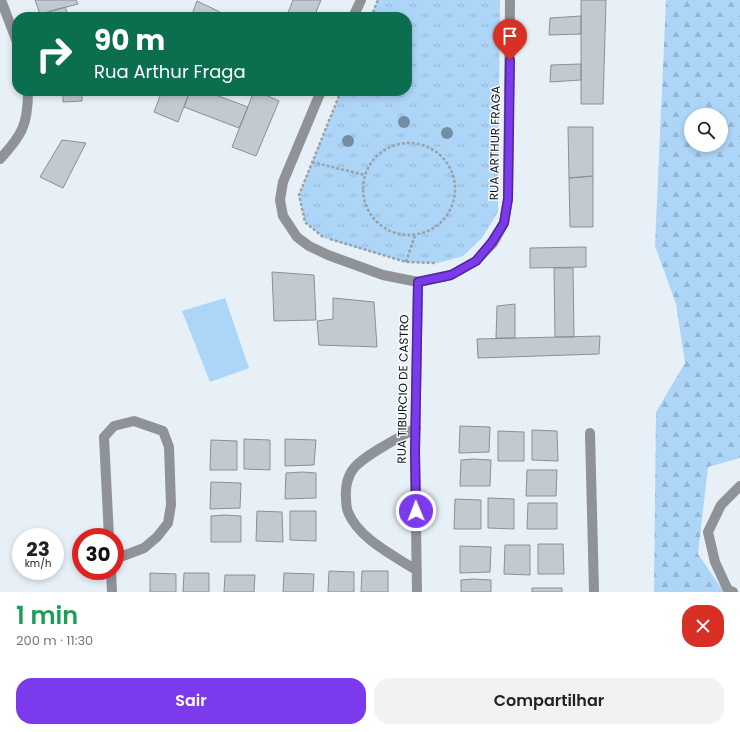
<!DOCTYPE html>
<html lang="pt">
<meta charset="utf-8">
<style>
body{margin:0;font-family:Poppins,sans-serif;background:#f2f2f2;color:#222;height:100vh;display:flex;flex-direction:column;font-size:15px;white-space:nowrap}
*{box-sizing:border-box;margin:0}
p{font-size:13px;color:#767676}
.icon{flex:none;width:22px;height:22px;fill:none;stroke:currentColor;stroke-width:2;stroke-linecap:round;stroke-linejoin:round}
.map{position:relative;height:592px;overflow:hidden}
.details{display:flex;flex-direction:column;background:#fff;flex:1}
.details>*{flex:none}
.banner{position:absolute;left:12px;top:12px;width:400px;height:84px;border-radius:16px;box-shadow:0 2px 6px #0003;background:#0b6e4f;color:#fff;overflow:hidden}
.tools{position:absolute;left:684px;top:108px;display:grid;gap:8px}
.tools a{display:grid;place-items:center;width:44px;height:44px;border-radius:50%;background:#fff;box-shadow:0 2px 6px #0003;font-size:20px}
.speed{position:absolute;left:12px;top:528px;display:flex;gap:8px;font-size:20px;font-weight:700;text-align:center}
.speed>*{display:grid;place-content:center;width:52px;height:52px;border-radius:50%;background:#fff;box-shadow:0 2px 6px #0003;line-height:1}
.speed small{font-size:10px;font-weight:400}
.speed .limit{border:6px solid #d22;background:#fff;color:#111}
.pin{position:absolute;display:grid;place-items:center;width:34px;height:34px;color:#fff;margin:-41px -17px;border-radius:50% 50% 50% 0;rotate:-45deg;box-shadow:0 0 4px #0007}
.pin .icon{rotate:45deg}
.me{position:absolute;width:44px;margin:-22px;rotate:359deg;stroke-linejoin:round;filter:drop-shadow(0 0 3px #0008)}
.turn{display:flex;align-items:center;gap:14px;height:84px;padding:0 16px;font-size:18px}
.turn .icon{width:52px;height:52px;stroke-width:2.5}
.turn b{display:block;font-size:28px;line-height:34px}
.round{display:grid;place-items:center;flex:none;width:42px;height:42px;border-radius:16px;background:#f2f2f2}
.overview{display:flex;align-items:center;justify-content:space-between;height:68px;padding:0 16px}
h1{font-size:24px;font-weight:600;line-height:30px;color:#1e9e55}
.primary-button{display:flex;gap:8px;margin-top:auto;padding:8px 16px}
.primary-button a{flex:1;height:46px;border-radius:16px;background:#7c3aed;color:#fff;font-size:16px;font-weight:600;line-height:46px;text-align:center}
.primary-button a+a{background:#f2f2f2;color:#222}
.map>svg:first-child{display:block}
.grass{fill:#add5f7}
.forest{fill:url(#forest-firs);fill-rule:evenodd}
.park{fill:url(#park-tufts)}
.building{fill:#c1c9d1;stroke:#899198}
.lines{fill:none;stroke-linecap:round;stroke-linejoin:round}
.path{stroke:#9aa1a7;stroke-width:2.5;stroke-dasharray:3 2;stroke-linecap:butt}
.minor{stroke:#8f9296;stroke-width:10}
.tree{fill:#728ea2}
.route-casing{stroke:#51269a;stroke-width:10}
.route{stroke:#7c3aed;stroke-width:7}
.labels{text-anchor:middle;stroke-width:3;stroke-linejoin:round;paint-order:stroke}
.street-label{font-size:12px;fill:#0f1215;stroke:#fafcfe}
</style>
<div class="map">
<svg width="740" height="592" viewBox="0 0 740 592">
<defs>
<pattern id="forest-firs" width="22" height="20" patternUnits="userSpaceOnUse"><rect width="22" height="20" fill="#add5f7"/><path d="M5 1l3.5 6h-7zM16 11l3.5 6h-7z" fill="#94b6d3"/></pattern>
<pattern id="park-tufts" width="24" height="20" patternUnits="userSpaceOnUse"><rect width="24" height="20" fill="#add5f7"/><path d="M3 7l-1-3M5 7V3M7 7l1-3M15 17l-1-3M17 17v-4M19 17l1-3" fill="none" stroke="#94b6d3"/></pattern>
</defs>
<rect width="100%" height="100%" fill="#e7f0f7"/>
<!-- grass -->
<path class="grass" d="M 225,298 L 249,368 L 210,382 L 182,311 Z"/>
<!-- forest -->
<path class="forest" d="M 666,0 L 740,0 L 740,458 L 708,467 L 698,554 L 724,592 L 654,592 L 656,412 L 685,363 L 676,304 L 655,246 ZM 691,115 L 721,115 L 721,145 L 691,145 Z"/>
<!-- park -->
<path class="park" d="M 378,0 L 500,0 L 498,212 L 482,238 L 463,256 L 438,263 L 406,262 L 324,238 L 305,222 L 299,195 L 341,91 L 407,91 L 407,17 L 371,17 Z"/>
<!-- building -->
<path class="building" d="M 35,0 L 76,0 L 78,4 L 40,14 Z
M 293,0 L 321,0 L 314,17 L 293,17 L 287,15 Z
M 581,0 L 606,0 L 603,104 L 581,104 Z
M 197,1 L 220,12 L 218,17 L 191,17 Z
M 65,7 L 69,17 L 43,17 L 42,14 Z
M 581,16 L 581,34 L 549,35 L 550,18 Z
M 581,64 L 581,80 L 550,82 L 551,65 Z
M 63,91 L 82,91 L 82,101 L 63,102 Z
M 162,91 L 190,91 L 178,122 L 154,112 Z
M 190,91 L 205,91 L 248,107 L 239,128 L 184,107 Z
M 254,91 L 257,91 L 279,101 L 256,156 L 232,147 Z
M 568,127 L 593,127 L 593,176 L 569,178 Z
M 62,140 L 86,143 L 63,188 L 40,177 Z
M 593,176 L 593,227 L 570,227 L 569,178 Z
M 586,247 L 586,267 L 530,268 L 530,248 Z
M 554,268 L 573,268 L 574,337 L 555,337 Z
M 272,272 L 314,275 L 316,320 L 274,321 Z
M 333,298 L 374,302 L 377,347 L 319,345 L 317,321 L 333,319 Z
M 515,304 L 515,338 L 496,338 L 497,306 Z
M 600,336 L 599,354 L 478,358 L 477,339 Z
M 460,426 L 490,427 L 489,452 L 459,453 Z
M 532,430 L 557,431 L 558,461 L 532,460 Z
M 498,431 L 524,432 L 524,461 L 498,461 Z
M 244,439 L 270,440 L 270,470 L 244,469 Z
M 285,439 L 316,440 L 314,465 L 285,466 Z
M 211,440 L 237,441 L 237,470 L 210,470 Z
M 473,459 L 491,460 L 490,486 L 460,486 L 461,460 Z
M 527,470 L 557,470 L 556,496 L 526,496 Z
M 303,472 L 316,473 L 316,498 L 285,499 L 286,473 Z
M 211,482 L 241,483 L 240,508 L 210,509 Z
M 488,498 L 514,499 L 514,529 L 488,528 Z
M 455,499 L 481,500 L 481,529 L 454,529 Z
M 528,503 L 557,503 L 557,529 L 527,529 Z
M 257,511 L 282,512 L 283,542 L 256,541 Z
M 290,511 L 316,511 L 316,541 L 290,540 Z
M 224,515 L 241,516 L 241,542 L 211,542 L 211,516 Z
M 538,544 L 563,544 L 564,574 L 538,574 Z
M 505,545 L 530,545 L 530,575 L 504,574 Z
M 460,546 L 491,547 L 490,572 L 460,573 Z
M 329,571 L 354,572 L 354,592 L 328,592 Z
M 362,571 L 388,571 L 388,592 L 361,592 Z
M 150,573 L 176,574 L 176,592 L 150,592 Z
M 184,573 L 209,573 L 209,592 L 183,592 Z
M 284,573 L 314,574 L 313,592 L 283,592 Z
M 225,575 L 255,575 L 254,592 L 224,592 Z
M 473,579 L 491,580 L 491,592 L 461,592 L 461,580 Z
M 532,588 L 562,588 L 562,592 L 532,592 Z"/>
<g class="lines">
<!-- path -->
<path class="path" d="M 371,17 L 378,0
M363 189a46 46 0 1 1 92 0a46 46 0 1 1-92 0Z
M 312,162 L 365,175
M 323,237 L 305,222 L 299,195 L 341,91
M 330,239 L 406,262 L 435,263
M 406,262 L 415,235"/>
<!-- minor -->
<path class="minor" d="M 1,0 L 17,42
M 353,17 L 361,0
M 321,91 L 283,182 L 280,200 L 283,216 L 297,237 L 309,246 L 328,255 L 383,275 L 418,282 L 451,275 L 476,261 L 493,243 L 504,223 L 508,199 L 510,0
M 0,159 C 22,135 28,125 28,91
M 416,428 C 399,438 366,454 354,468 C 348,475 345,487 346,497 C 346,501 346,507 348,512 C 359,539 393,555 416,570
M 590,433 L 594,592
M 109,537 L 104,437 L 114,426 L 134,421 L 163,431 L 169,447 L 171,505 L 168,523 L 157,537 L 144,548 L 115,559
M 111,571 L 112,592
M 417,592 L 415,452 L 418,282
M 733,592 L 728,590 L 715,562 L 708,532 L 721,505 L 740,486"/>
</g>
<!-- trees -->
<g class="tree">
<circle cx="404" cy="122" r="6"/>
<circle cx="447" cy="133" r="6"/>
<circle cx="348" cy="141" r="6"/>
</g>
<g class="lines">
<!-- route casing -->
<g class="route-casing">
<path id="route" d="M 416,511 L 415,452 L 418,282 L 451,275 L 476,261 L 492,242 L 504,223 L 508,199 L 510,60"/>
</g>
<!-- route -->
<use href="#route" class="route"/>
</g>
<g class="labels">
<!-- street labels -->
<g class="street-label">
<text transform="translate(495 143) rotate(-89)" y="4">RUA ARTHUR FRAGA</text>
<text transform="translate(403 389) rotate(-89)" y="4">RUA TIBURCIO DE CASTRO</text>
</g>
</g>
</svg>
<div class="tools">
<a><svg class="icon" aria-label="search" viewBox="0 0 24 24"><circle cx="10" cy="10" r="6"/><path d="M15 15l6 6"/></svg></a>
</div>
<div class="speed"><div>23<small>km/h</small></div><div class="limit">30</div></div>
<div class="pin" style="left:510px;top:60px;background:#d93025"><svg class="icon" aria-label="arrive" viewBox="0 0 24 24"><path d="M6 21V4h12l-3 4 3 4H6"/></svg></div>
<svg class="me" style="left:416px;top:511px" viewBox="-20 -20 40 40"><circle r="17" fill="#7c3aed" stroke="#fff" stroke-width="3"/><path d="M0-11L8 9 0 5-8 9z" fill="#fff"/></svg>
<div class="banner">
<div class="turn"><svg class="icon" aria-label="right" viewBox="0 0 24 24"><path d="M7 20v-9h11M14 6l5 5-5 5"/></svg><div><b>90 m</b>Rua Arthur Fraga</div></div>
</div>
</div>
<section class="details">
<div class="overview"><div><h1>1 min</h1><p>200 m · 11:30</p></div><a class="round" style="background:#d93025;color:#fff"><svg class="icon" aria-label="close" viewBox="0 0 24 24"><path d="M6 6l12 12M18 6L6 18"/></svg></a></div>
<div class="primary-button"><a>Sair</a><a>Compartilhar</a></div>
</section>
